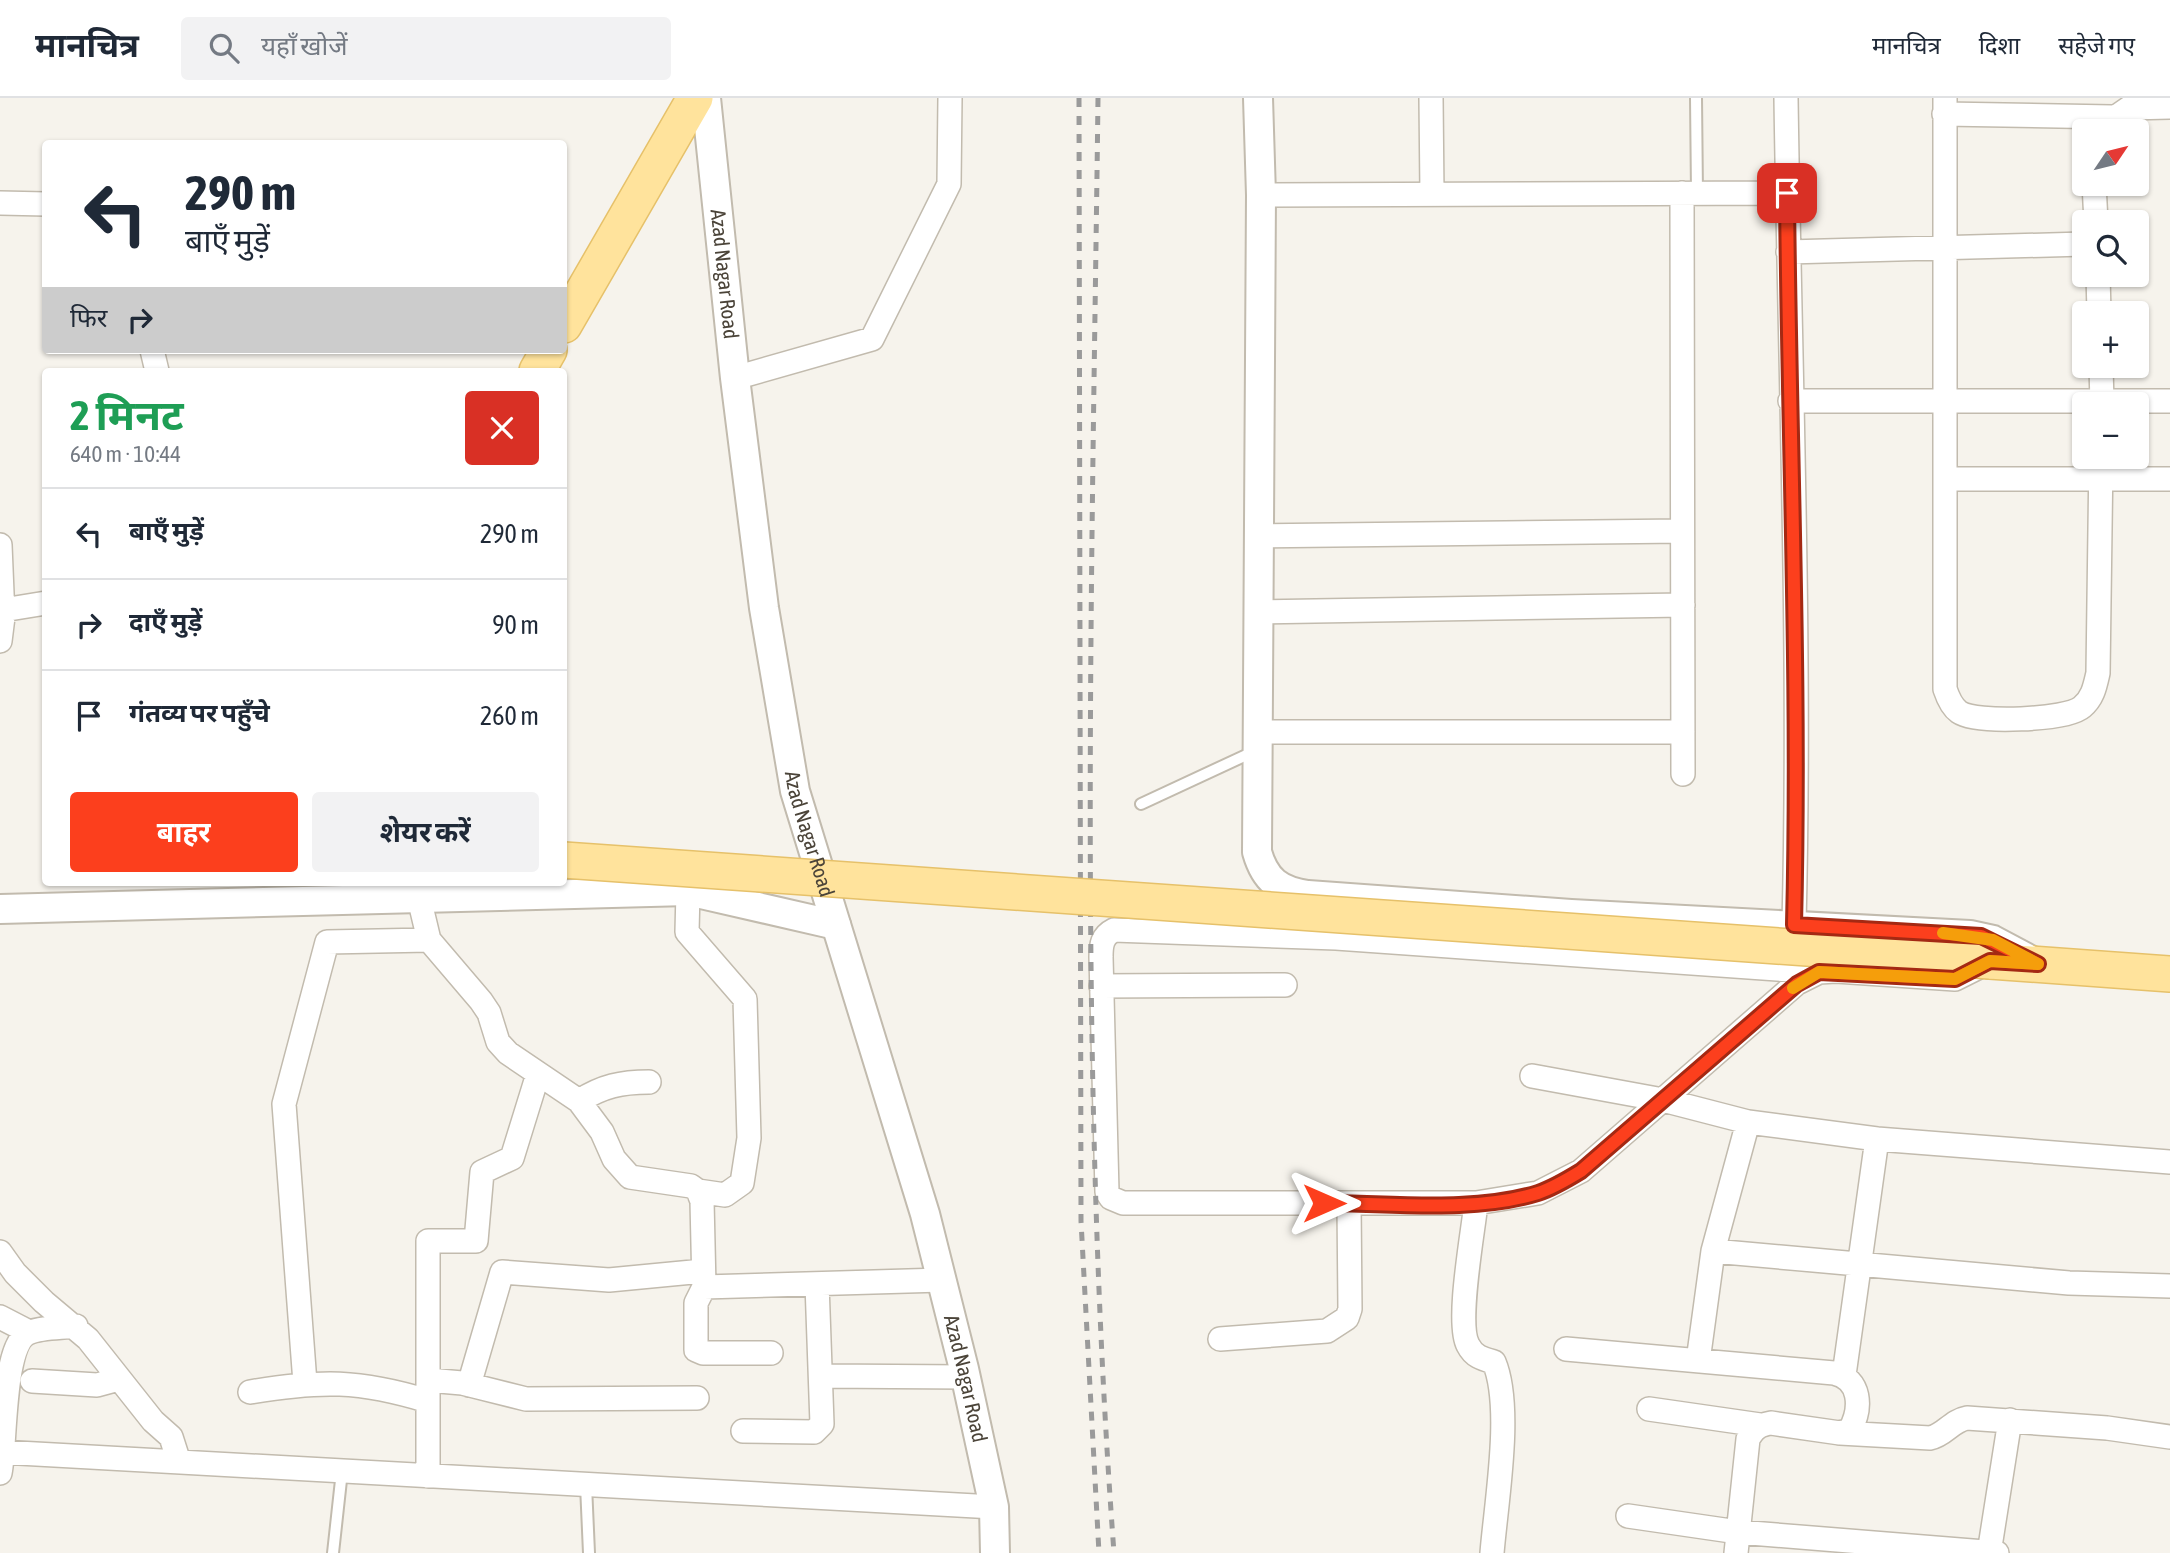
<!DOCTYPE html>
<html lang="hi">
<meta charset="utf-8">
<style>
body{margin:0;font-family:"Asap Condensed","Noto Sans Devanagari",sans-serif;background:#f2f2f3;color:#1f2937;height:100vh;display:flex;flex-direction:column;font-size:26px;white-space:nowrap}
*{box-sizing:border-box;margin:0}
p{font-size:23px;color:#747a83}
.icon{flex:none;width:38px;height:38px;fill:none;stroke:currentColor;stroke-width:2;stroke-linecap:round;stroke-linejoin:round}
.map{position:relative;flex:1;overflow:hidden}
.side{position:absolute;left:42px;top:270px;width:525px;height:518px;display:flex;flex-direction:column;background:#fff;border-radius:7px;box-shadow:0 2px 5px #0004}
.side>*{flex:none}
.guide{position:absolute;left:42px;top:42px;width:525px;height:214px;border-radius:7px;box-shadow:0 2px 5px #0004;background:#fff;color:#1f2937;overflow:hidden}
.needle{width:46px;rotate:55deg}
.fabs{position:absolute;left:2072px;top:21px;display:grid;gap:14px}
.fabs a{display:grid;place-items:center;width:77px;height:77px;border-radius:7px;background:#fff;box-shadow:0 2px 5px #0004;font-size:35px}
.pin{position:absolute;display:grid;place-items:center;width:60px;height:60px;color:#fff;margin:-30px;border-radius:14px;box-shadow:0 4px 10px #0006}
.me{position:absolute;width:77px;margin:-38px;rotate:90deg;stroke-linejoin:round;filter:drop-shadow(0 0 5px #0008)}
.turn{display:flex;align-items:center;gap:24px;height:147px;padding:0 28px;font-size:32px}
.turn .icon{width:91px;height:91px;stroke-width:2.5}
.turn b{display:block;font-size:49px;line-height:60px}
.then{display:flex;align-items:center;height:66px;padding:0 28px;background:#0003;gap:14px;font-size:26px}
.round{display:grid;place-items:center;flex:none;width:74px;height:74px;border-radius:7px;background:#f2f2f3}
.headline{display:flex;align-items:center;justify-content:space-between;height:119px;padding:0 28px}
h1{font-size:42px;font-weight:700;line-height:52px;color:#1e9e55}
.button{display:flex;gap:14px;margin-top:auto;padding:14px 28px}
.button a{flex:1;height:80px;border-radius:7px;background:#fc3f1d;color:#fff;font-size:28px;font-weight:700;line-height:80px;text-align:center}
.button a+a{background:#f2f2f3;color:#1f2937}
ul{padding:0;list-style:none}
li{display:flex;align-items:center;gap:21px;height:91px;padding:0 28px;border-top:2px solid #e0e1e3}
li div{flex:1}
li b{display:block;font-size:26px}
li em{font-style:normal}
header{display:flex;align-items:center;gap:42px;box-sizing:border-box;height:98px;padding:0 35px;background:#fff;border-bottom:2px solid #e0e1e3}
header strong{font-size:33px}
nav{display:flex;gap:38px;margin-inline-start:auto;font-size:24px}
.search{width:490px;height:63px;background:#f2f2f3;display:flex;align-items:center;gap:18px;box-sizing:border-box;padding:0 24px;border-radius:7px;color:#747a83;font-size:26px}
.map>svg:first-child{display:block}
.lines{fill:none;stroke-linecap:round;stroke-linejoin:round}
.service-casing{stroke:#c2bbae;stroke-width:14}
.minor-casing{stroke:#c2bbae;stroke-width:26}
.tertiary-casing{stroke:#c2bbae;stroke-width:32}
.primary-casing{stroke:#e6c16a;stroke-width:38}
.service{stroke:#fff;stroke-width:10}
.minor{stroke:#fff;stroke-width:23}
.tertiary{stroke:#fff;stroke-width:28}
.primary{stroke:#ffe39c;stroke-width:35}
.rail{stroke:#9a9a9a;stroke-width:5;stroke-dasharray:9 9;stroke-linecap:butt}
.primary-bridge-casing{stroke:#e6c16a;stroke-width:38;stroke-linecap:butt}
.primary-bridge{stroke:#ffe39c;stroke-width:35}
.route-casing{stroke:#a42913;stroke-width:18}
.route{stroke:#fc3f1d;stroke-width:12}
.slow{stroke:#f59e0b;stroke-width:12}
.labels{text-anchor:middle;stroke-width:5;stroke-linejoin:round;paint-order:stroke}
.street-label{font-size:21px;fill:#4b4439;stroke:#fff}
</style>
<header>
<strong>मानचित्र</strong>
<div class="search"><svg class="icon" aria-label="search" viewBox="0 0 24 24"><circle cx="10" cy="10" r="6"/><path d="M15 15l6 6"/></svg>यहाँ खोजें</div>
<nav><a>मानचित्र</a><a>दिशा</a><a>सहेजे गए</a></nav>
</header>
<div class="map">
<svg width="2170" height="1455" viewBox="0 0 2170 1455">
<rect width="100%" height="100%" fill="#f6f3ec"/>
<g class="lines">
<!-- service casing -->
<g class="service-casing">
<path id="service" d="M 1696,0 L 1697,95
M 1141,706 L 1255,653
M 586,1387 L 589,1455
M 333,1455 L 342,1373"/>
</g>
<!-- minor casing -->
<g class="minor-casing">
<path id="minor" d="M 1431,0 L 1432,96
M 1786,0 C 1790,275 1801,551 1794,826
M 1945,0 L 1945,591 C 1948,600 1952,609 1959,614 C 1976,626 2067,622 2082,609 C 2093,600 2095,588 2098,575 L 2101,359
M 1944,16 L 2112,19
M 2103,28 L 2129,10 L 2170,9
M 2094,86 L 2096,124
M 1682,95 L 1683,676
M 1261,97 L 1787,95
M 0,105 L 46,106
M 1788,154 L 2084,146
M 2098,177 L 2099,215
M 152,252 L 157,273
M 2101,268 L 2102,306
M 735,280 L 872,241 L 949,86 L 950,0
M 1790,303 L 2170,303
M 1946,381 L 2170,381
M 1259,438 L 1682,433
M 0,447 L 3,519 L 0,543
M 3,512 L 46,505
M 1258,514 L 1683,507
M 1258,634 L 1683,634
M 688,793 L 687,834 L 745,901 L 749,1040 L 742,1085 L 725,1097 L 698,1093
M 419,800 L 429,842 L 481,903 L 489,915 L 498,944 L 508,955 L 579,1003 L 602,1034 L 614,1061 L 630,1079 L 691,1088 L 698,1093 L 702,1103 L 704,1189 L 696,1205 L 696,1252 L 703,1255 L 771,1255
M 1819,874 L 1336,840 L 1114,832 C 1102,838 1101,847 1101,859 L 1107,1094 L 1111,1100 L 1123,1105 L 1476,1105 L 1538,1095 L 1581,1073 L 1797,885 L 1819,874 L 1836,873 L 1955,881 L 1987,865
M 1101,888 L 1285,887
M 1532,978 L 1663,1002 L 1748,1024 L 1877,1041 L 2170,1064
M 579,1003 C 603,988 621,984 649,984
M 1476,1105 C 1473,1135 1456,1225 1468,1247 C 1474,1259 1483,1261 1494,1264 C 1513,1309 1496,1405 1492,1455
M 1713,1153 L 2069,1185 L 2170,1188
M 0,1154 L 15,1175 L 44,1204 L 88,1241 L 153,1323 L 171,1339 L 179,1364
M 704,1189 L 942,1182
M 0,1219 L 29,1234
M 1220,1241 L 1327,1233 L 1347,1220 L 1350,1211 L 1349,1105
M 1566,1251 L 1834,1275 C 1861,1281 1862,1310 1850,1332 L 1840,1335 L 1771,1325 C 1759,1327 1754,1330 1748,1341 L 1736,1455
M 1698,1263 L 1713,1153 L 1748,1024
M 1844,1277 L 1877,1041
M 821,1278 L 966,1279
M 428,1282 L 462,1285 L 526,1301 L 697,1300
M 32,1283 L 97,1287 L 119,1281
M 305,1285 L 284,1006 L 327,844 L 429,842
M 469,1287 L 502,1174 L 609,1182 L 703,1173
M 250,1294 C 321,1282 359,1282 428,1303
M 1649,1311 L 1760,1327
M 743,1333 L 814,1334 L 822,1326 L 817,1186
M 1840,1335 L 1930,1340 C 1945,1337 1951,1323 1967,1320 L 2107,1330 L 2170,1339
M 0,1354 L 994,1409
M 0,1375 C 6,1348 2,1247 28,1235 C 41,1229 62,1230 76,1228
M 428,1378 L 428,1143 L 476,1143 L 482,1074 L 512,1060 L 538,976
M 1628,1418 L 1738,1434 L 1997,1455
M 1989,1455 L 2010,1322"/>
</g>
<!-- tertiary casing -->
<g class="tertiary-casing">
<g id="tertiary">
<path id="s1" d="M 706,0 L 735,280 L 764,510 L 795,693 L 925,1116 L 964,1271 L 994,1409 L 995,1455"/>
<path d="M 1258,0 L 1261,97 L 1257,754 C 1265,782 1279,793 1308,797 L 1571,816 L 1970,837 L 1993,842 L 2034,864"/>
<path d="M 0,811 L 688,793 L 836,827"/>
</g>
</g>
<!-- primary casing -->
<g class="primary-casing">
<path id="primary" d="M 564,227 L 695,0
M 537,273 L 549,252
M 1990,863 L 2170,876"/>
</g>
<!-- service -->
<use href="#service" class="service"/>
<!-- minor -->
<use href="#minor" class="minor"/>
<!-- tertiary -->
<use href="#tertiary" class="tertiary"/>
<!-- primary -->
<use href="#primary" class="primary"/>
<!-- rail -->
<path class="rail" d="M 1079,0 L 1081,1123 L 1099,1455
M 1098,0 C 1092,485 1078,971 1114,1455"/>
<!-- primary-bridge casing -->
<g class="primary-bridge-casing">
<path id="primary-bridge" d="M 564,762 L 1990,863"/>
</g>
<!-- primary-bridge -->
<use href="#primary-bridge" class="primary-bridge"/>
</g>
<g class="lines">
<!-- route casing -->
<g class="route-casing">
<path id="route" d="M 1324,1105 C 1391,1105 1474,1115 1538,1095 C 1553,1090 1568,1081 1581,1073 L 1797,886 L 1819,874 L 1955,881 L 1990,863 L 2038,866 L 1981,838 L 1794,827 C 1800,583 1789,339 1787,95"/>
</g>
<!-- route -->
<use href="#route" class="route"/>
<!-- slow -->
<path class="slow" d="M 1793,890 L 1819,874 L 1955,881 L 1990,863 L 2038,866 L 1993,842 L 1943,835"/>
</g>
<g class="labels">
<!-- street labels -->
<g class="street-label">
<text dy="7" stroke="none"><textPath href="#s1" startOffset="177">Azad Nagar Road</textPath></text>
<text dy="7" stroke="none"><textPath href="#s1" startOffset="744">Azad Nagar Road</textPath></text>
<text dy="7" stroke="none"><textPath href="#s1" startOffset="1311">Azad Nagar Road</textPath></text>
</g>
</g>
</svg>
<div class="fabs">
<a><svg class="needle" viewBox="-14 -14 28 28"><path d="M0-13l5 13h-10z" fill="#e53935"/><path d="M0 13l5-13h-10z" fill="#747a83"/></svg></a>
<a><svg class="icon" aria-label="search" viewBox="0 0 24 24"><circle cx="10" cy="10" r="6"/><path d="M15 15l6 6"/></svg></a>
<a>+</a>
<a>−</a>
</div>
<div class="pin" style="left:1787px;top:95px;background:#d93025"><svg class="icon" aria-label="arrive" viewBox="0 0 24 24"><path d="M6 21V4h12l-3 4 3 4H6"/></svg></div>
<svg class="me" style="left:1324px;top:1105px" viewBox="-20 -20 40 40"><path d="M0-17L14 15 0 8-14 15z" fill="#fc3f1d" stroke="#fff" stroke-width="4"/></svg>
<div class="guide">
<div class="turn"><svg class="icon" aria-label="left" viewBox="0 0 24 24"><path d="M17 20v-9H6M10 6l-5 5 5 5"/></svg><div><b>290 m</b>बाएँ मुड़ें</div></div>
<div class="then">फिर<svg class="icon" aria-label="right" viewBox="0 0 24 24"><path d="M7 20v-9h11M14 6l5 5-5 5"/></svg></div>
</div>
<section class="side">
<div class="headline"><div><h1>2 मिनट</h1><p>640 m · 10:44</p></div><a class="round" style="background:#d93025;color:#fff"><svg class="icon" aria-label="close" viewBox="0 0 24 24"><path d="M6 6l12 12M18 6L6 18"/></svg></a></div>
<ul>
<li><svg class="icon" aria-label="left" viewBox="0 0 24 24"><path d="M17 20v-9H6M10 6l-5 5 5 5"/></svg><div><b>बाएँ मुड़ें</b></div><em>290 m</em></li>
<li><svg class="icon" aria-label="right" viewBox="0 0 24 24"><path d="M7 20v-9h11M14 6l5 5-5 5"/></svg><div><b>दाएँ मुड़ें</b></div><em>90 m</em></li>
<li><svg class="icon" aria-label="arrive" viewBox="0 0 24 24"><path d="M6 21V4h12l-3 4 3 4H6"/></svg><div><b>गंतव्य पर पहुँचे</b></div><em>260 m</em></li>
</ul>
<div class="button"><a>बाहर</a><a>शेयर करें</a></div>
</section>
</div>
